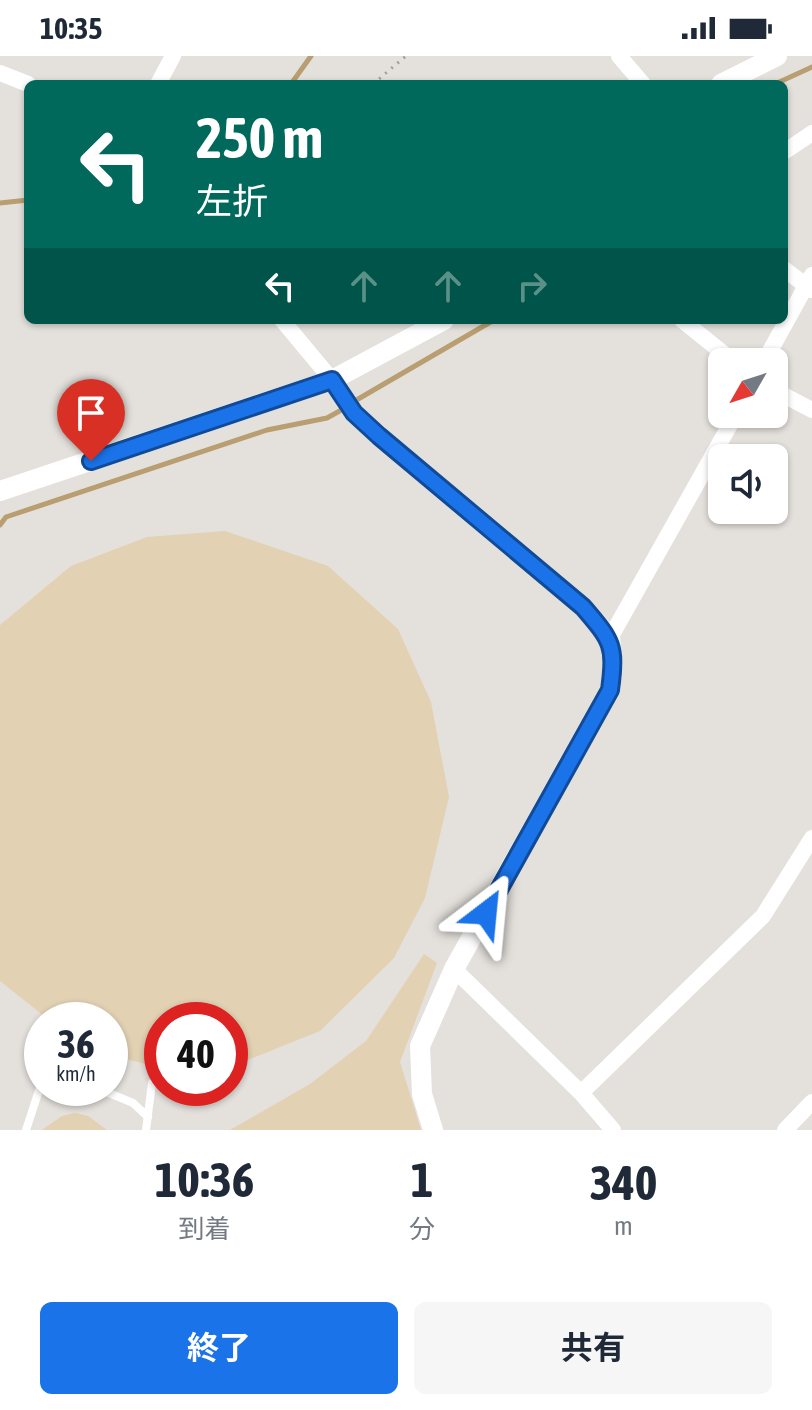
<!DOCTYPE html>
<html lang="ja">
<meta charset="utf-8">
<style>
body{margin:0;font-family:"Asap Condensed","Noto Sans JP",sans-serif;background:#f6f6f7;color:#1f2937;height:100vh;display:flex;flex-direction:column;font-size:30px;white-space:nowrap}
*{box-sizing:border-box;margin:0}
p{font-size:26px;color:#747a83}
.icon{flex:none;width:44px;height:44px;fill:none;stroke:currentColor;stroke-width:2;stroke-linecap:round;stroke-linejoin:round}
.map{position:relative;height:1074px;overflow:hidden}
.drawer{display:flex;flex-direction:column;background:#fff;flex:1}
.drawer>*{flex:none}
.top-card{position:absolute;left:24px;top:24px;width:764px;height:244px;border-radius:12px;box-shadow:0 2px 6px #0004;background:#00695c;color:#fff;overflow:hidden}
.needle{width:52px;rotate:231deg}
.buttons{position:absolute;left:708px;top:292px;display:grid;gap:16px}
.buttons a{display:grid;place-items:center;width:80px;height:80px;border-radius:12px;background:#fff;box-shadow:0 2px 6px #0004;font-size:40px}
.speed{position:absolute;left:24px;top:946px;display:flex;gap:16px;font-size:40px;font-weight:700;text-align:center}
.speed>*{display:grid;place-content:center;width:104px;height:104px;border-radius:50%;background:#fff;box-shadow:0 2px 6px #0004;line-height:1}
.speed small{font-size:20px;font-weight:400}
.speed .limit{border:12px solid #d22;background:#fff;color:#111}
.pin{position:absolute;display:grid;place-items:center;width:68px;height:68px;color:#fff;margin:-82px -34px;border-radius:50% 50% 50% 0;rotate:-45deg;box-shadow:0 0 8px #0007}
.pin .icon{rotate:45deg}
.me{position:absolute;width:88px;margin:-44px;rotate:29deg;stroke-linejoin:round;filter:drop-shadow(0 0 6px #0008)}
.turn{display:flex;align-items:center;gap:28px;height:168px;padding:0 40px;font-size:36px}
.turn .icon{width:104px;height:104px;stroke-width:2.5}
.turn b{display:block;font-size:56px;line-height:68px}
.lanes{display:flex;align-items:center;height:76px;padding:0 40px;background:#0003;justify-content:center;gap:40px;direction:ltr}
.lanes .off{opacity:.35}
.eta{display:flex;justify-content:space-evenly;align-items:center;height:136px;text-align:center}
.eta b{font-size:48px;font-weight:700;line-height:56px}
.button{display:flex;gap:16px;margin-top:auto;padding:16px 40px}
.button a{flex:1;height:92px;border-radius:12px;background:#1a73e8;color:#fff;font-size:32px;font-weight:700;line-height:92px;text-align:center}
.button a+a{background:#f6f6f7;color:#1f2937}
.status{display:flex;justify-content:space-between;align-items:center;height:56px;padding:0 40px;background:#fff;direction:ltr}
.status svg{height:22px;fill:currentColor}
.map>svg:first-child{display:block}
.green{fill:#e2d1b3}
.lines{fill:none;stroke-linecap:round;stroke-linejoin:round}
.stream{stroke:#b89e70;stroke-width:5}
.path{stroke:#a3a09c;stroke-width:3;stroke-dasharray:2 6;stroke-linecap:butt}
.service{stroke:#fff;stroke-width:8}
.minor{stroke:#fff;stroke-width:16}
.tertiary{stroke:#fff;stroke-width:20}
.route-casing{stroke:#114b97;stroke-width:20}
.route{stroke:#1a73e8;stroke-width:14}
</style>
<div class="status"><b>10:35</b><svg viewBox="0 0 49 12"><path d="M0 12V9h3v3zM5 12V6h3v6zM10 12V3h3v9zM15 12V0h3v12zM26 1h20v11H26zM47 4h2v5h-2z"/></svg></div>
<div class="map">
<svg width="812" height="1074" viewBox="0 0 812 1074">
<rect width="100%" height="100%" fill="#e4e1dc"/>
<!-- green -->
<path class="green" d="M 225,475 L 328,510 L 398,573 L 431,646 L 449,741 L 425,842 L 394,902 L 320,975 L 230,1011 L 230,964 L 162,964 L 162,1012 L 110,999 L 110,964 L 49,964 L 0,925 L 0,569 L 71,510 L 147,481 Z
M 424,898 L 437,907 L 400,1006 L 421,1074 L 230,1074 L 310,1028 L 366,985 Z
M 75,1057 L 88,1060 L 107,1074 L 42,1074 L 62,1060 Z"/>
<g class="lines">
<!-- stream -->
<path class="stream" d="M 291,28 L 311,0
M 775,28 L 812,11
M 0,147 L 28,144
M 353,346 L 494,264
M 0,469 L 6,461 L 267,374 L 327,362 L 345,352"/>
<!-- path -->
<path class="path" d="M 373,28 L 406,0"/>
<!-- service -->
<path class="service" d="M 97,1032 L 133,1047 L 148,1061
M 26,1074 L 42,1025
M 146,1074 L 152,1027"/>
<!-- minor -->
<path class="minor" d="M 619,0 L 643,28
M 0,17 L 28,28
M 158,28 L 173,0
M 784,96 L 812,77
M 784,213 L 812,234
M 282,264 L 332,324
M 682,264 L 734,306
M 764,306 L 812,219
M 774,334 L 812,354
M 610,582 L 736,358
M 454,913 L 581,1037 L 613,1074
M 581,1037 L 763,860 L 812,782
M 785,1074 L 812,1046"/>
<!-- tertiary -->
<path class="tertiary" d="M 721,28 L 777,0
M 332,324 L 354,357 L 379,380 L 583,551 L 610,582 L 613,609 L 610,634 L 454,913 L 420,990 L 422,1038 L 433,1074
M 0,435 L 332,324 L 444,264"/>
</g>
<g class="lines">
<!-- route casing -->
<g class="route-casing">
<path id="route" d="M 91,405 L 332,324 L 354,357 L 379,380 L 583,551 C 612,585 616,589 610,634 L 486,857"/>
</g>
<!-- route -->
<use href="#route" class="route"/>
</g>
</svg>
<div class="buttons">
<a><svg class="needle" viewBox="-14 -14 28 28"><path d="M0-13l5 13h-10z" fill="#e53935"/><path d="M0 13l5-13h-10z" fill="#747a83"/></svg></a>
<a><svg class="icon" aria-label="sound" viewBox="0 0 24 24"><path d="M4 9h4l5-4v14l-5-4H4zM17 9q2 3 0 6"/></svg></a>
</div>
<div class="speed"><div>36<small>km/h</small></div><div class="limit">40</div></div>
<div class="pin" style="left:91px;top:405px;background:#d93025"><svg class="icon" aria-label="arrive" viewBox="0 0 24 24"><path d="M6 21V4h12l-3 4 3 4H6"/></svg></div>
<svg class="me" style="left:486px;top:857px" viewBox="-20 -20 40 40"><path d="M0-17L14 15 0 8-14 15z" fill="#1a73e8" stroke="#fff" stroke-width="4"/></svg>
<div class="top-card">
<div class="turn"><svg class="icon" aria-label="left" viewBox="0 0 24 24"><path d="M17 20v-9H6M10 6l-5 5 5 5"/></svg><div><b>250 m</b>左折</div></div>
<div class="lanes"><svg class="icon" aria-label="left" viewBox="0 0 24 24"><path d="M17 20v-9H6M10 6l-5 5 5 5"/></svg><svg class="icon off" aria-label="ahead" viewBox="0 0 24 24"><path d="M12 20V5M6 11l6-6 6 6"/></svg><svg class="icon off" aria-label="ahead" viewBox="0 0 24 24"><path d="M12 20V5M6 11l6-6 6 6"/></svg><svg class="icon off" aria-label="right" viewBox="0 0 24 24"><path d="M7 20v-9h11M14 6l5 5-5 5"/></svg></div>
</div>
</div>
<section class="drawer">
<div class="eta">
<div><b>10:36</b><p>到着</p></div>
<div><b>1</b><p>分</p></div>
<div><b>340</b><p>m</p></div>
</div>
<div class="button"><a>終了</a><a>共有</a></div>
</section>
